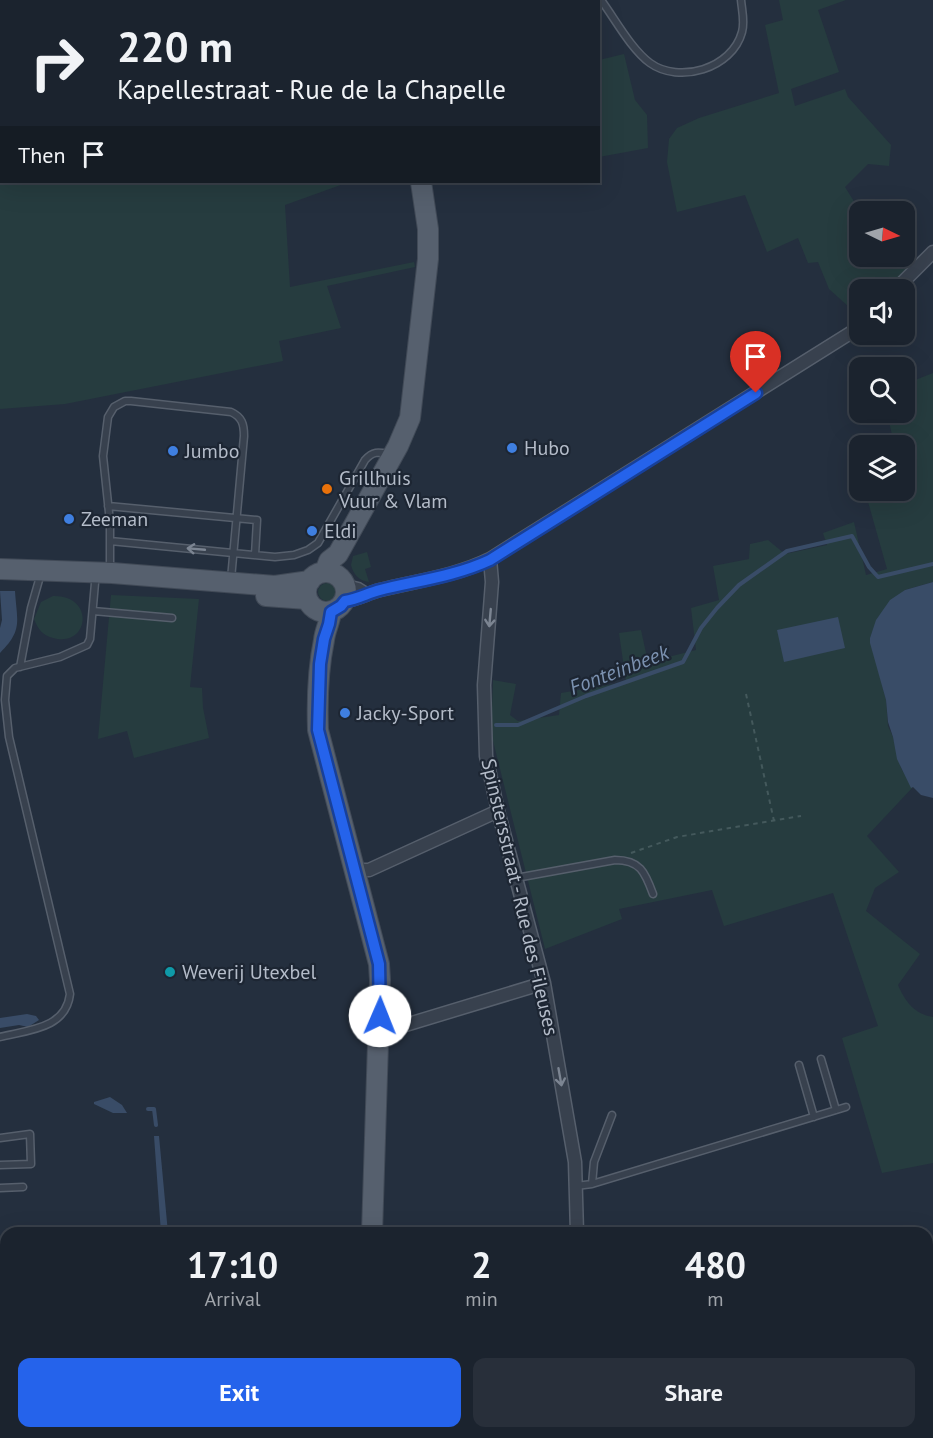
<!DOCTYPE html>
<style>
body{margin:0;font-family:"PT Sans",sans-serif;background:#282f3a;color:#f1f3f6;height:100vh;display:flex;flex-direction:column;font-size:22px;white-space:nowrap}
*{box-sizing:border-box;margin:0}
p{font-size:20px;color:#a0a4aa}
.icon{flex:none;width:33px;height:33px;fill:none;stroke:currentColor;stroke-width:2;stroke-linecap:round;stroke-linejoin:round}
.map{position:relative;flex:1;overflow:hidden}
.drawer{position:absolute;left:0px;top:1227px;width:933px;height:212px;display:flex;flex-direction:column;background:#1b232e;border-radius:18px 18px 0 0;box-shadow:0 6px 24px #0002,0 0 0 2px #39404a}
.drawer>*{flex:none}
.banner{position:absolute;left:0px;top:0px;width:600px;height:183px;box-shadow:0 6px 24px #0002,0 0 0 2px #39404a;background:#1b232e;color:#f1f3f6;overflow:hidden}
.needle{width:39px;rotate:95deg}
.controls{position:absolute;left:849px;top:201px;display:grid;gap:12px}
.controls a{display:grid;place-items:center;width:66px;height:66px;border-radius:12px;background:#1b232e;box-shadow:0 6px 24px #0002,0 0 0 2px #39404a;font-size:30px}
.pin{position:absolute;display:grid;place-items:center;width:51px;height:51px;color:#fff;margin:-62px -26px;border-radius:50% 50% 50% 0;rotate:-45deg;box-shadow:0 0 6px #0007}
.pin .icon{rotate:45deg}
.me{position:absolute;width:66px;margin:-33px;rotate:1deg;stroke-linejoin:round;filter:drop-shadow(0 0 4px #0008)}
.turn{display:flex;align-items:center;gap:21px;height:126px;padding:0 18px;font-size:27px}
.turn .icon{width:78px;height:78px;stroke-width:2.5}
.turn b{display:block;font-size:42px;line-height:51px}
.then{display:flex;align-items:center;height:57px;padding:0 18px;background:#0003;gap:12px;font-size:22px}
.eta{display:flex;justify-content:space-evenly;align-items:center;height:102px;text-align:center}
.eta b{font-size:36px;font-weight:700;line-height:42px}
.primary-button{display:flex;gap:12px;margin-top:auto;padding:12px 18px}
.primary-button a{flex:1;height:69px;border-radius:12px;background:#2563eb;color:#fff;font-size:24px;font-weight:700;line-height:69px;text-align:center}
.primary-button a+a{background:#282f3a;color:#f1f3f6}
.map>svg:first-child{display:block}
.green{fill:#263c3f}
.water{fill:#394c67}
.lines{fill:none;stroke-linecap:round;stroke-linejoin:round}
.stream{stroke:#394c67;stroke-width:4}
.service-casing{stroke:#565f6c;stroke-width:9}
.minor-casing{stroke:#565f6c;stroke-width:15}
.primary-casing{stroke:#414a57;stroke-width:22}
.path{stroke:#44595c;stroke-width:2;stroke-dasharray:4.5 4.5;stroke-linecap:butt}
.service{stroke:#38414e;stroke-width:6}
.minor{stroke:#38414e;stroke-width:12}
.primary{stroke:#56606e;stroke-width:20}
.oneway{stroke:#7c8592}
.route-casing{stroke:#184099;stroke-width:15}
.route{stroke:#2563eb;stroke-width:10}
.shop-dot{fill:#3f7fe0;stroke:#1d2633;stroke-width:2}
.food-dot{fill:#e8710a;stroke:#1d2633;stroke-width:2}
.culture-dot{fill:#0f9aa8;stroke:#1d2633;stroke-width:2}
.labels{text-anchor:middle;stroke-width:4.5;stroke-linejoin:round;paint-order:stroke}
.poi-label{font-size:20px;fill:#b4bcc9;stroke:#1d2633;text-anchor:start}
.street-label{font-size:20px;fill:#b4bcc9;stroke:#1d2633}
.water-label{font-size:21px;font-style:italic;fill:#7c92b1;stroke:#1d2633}
</style>
<div class="map">
<svg width="933" height="1438" viewBox="0 0 933 1438">
<rect width="100%" height="100%" fill="#242f3e"/>
<!-- green -->
<path class="green" d="M 0,0 L 81,1 L 2,2 L 2,182 L 349,182 L 285,205 L 290,287 L 414,262 L 415,267 L 327,286 L 341,328 L 279,341 L 283,361 L 65,404 L 0,409 Z
M 779,0 L 846,0 L 818,10 L 839,72 L 791,89 L 795,106 L 845,89 L 848,97 L 891,145 L 889,166 L 868,164 L 845,187 L 860,211 L 860,256 L 897,257 L 910,268 L 889,289 L 860,290 L 859,316 L 829,289 L 818,262 L 808,263 L 798,238 L 767,252 L 745,195 L 677,212 L 667,162 L 669,139 L 677,128 L 699,118 L 779,93 L 765,25 L 783,20 Z
M 624,54 L 635,100 L 647,115 L 648,148 L 599,157 L 599,60 Z
M 933,373 L 933,582 L 905,590 L 878,617 L 870,638 L 886,700 L 888,726 L 893,737 L 901,768 L 913,787 L 867,836 L 899,872 L 875,888 L 866,911 L 920,954 L 898,985 C 905,1001 914,1014 933,1017 L 933,1163 L 882,1173 L 842,1038 L 878,1026 L 833,893 L 724,926 L 712,890 L 619,909 L 622,919 L 545,949 L 491,733 L 493,680 L 516,684 L 510,715 L 518,721 L 559,715 L 561,693 L 626,682 L 619,633 L 641,630 L 648,662 L 696,650 L 691,608 L 719,600 L 713,566 L 749,559 L 750,544 L 768,540 L 785,554 L 827,545 L 823,533 L 854,522 L 866,575 L 887,569 L 865,491 L 904,490 L 904,446 L 872,445 L 893,439 L 887,413 L 904,412 L 905,384 Z
M 367,552 L 371,567 L 365,569 L 369,582 C 359,581 353,574 351,565 L 353,556 Z
M318 592a9 9 0 1 1 18 0a9 9 0 1 1-18 0Z
M 111,595 L 199,599 L 190,687 L 202,688 L 203,708 L 209,738 L 134,758 L 127,731 L 98,739 Z
M 53,596 C 96,595 89,648 53,638 C 42,635 38,629 34,619 L 41,602 Z
M 0,1300 L 6,1300 L 6,1391 L 0,1391 Z
M 202,1432 L 203,1438 L 65,1438 L 65,1433 Z"/>
<!-- water -->
<path class="water" d="M 933,582 L 933,798 L 921,795 L 913,787 L 911,788 L 897,759 L 893,737 L 888,722 L 886,700 L 870,643 L 870,638 L 876,620 L 890,600 L 905,590 Z
M 0,591 L 15,591 C 17,622 23,630 0,653 L 0,628 L 2,620 Z
M 838,617 L 845,648 L 784,662 L 777,630 Z
M 27,1014 L 36,1016 L 39,1020 L 28,1027 L 19,1025 L 0,1028 L 0,1018 Z
M 110,1097 L 122,1105 L 127,1113 L 113,1113 L 94,1104 L 94,1102 Z
M 154,1136 L 159,1136 L 168,1233 L 161,1233 Z"/>
<g class="lines">
<!-- stream -->
<path class="stream" d="M 496,725 L 518,725 L 586,696 L 683,662 L 701,628 L 717,608 L 739,585 L 787,551 L 852,536 L 869,567 L 878,577 L 933,564
M 148,1109 L 154,1109 L 156,1125"/>
<!-- service casing -->
<g class="service-casing">
<path id="service" d="M 601,0 C 615,19 631,49 650,63 C 679,84 732,69 742,32 C 745,22 742,11 741,0
M 108,506 L 257,520 L 255,555
M 110,541 L 275,557 L 294,555 L 308,550 L 318,543 L 365,460 C 373,451 378,452 389,454
M 110,570 L 110,522 L 103,456 L 108,417 L 114,407 L 125,401 L 131,401 L 231,412 C 242,417 244,424 244,436 L 231,579
M 93,611 L 172,618
M 20,667 L 31,608 L 39,580
M 516,878 L 615,860 C 640,860 645,872 653,894
M 0,1037 C 28,1030 66,1029 70,994 L 9,737 L 5,700 L 7,676 L 15,668 L 60,657 L 87,645 L 90,639 L 95,583
M 821,1059 L 836,1110
M 799,1065 L 814,1117
M 0,1138 L 30,1134 L 31,1164 L 0,1165
M 592,1184 L 594,1162 L 612,1115
M 576,1186 L 592,1184 L 846,1107
M 0,1188 L 23,1187
M 58,1432 L 58,1438
M 783,1438 L 784,1432"/>
</g>
<!-- minor casing -->
<g class="minor-casing">
<path id="minor" d="M 895,290 L 933,252
M 490,559 L 492,582 L 484,685 L 486,756 L 498,811 L 544,983 L 575,1162 L 577,1233
M 346,586 L 358,589 L 366,594
M 345,601 C 358,599 368,593 380,590 C 416,581 456,576 490,559 L 852,332 L 860,324
M 355,870 L 369,870 L 498,811
M 379,1033 L 544,983
M 275,1438 L 309,1432
M 568,1438 L 569,1432"/>
</g>
<!-- primary casing -->
<g class="primary-casing">
<path id="primary" d="M 368,0 L 368,2
M 0,569 L 112,573 L 275,586 L 310,581
M306 592a20 20 0 1 1 40 0a20 20 0 1 1-40 0Z
M 325,572 L 329,561 L 338,554 L 398,446 L 410,418 L 428,259 L 428,229 L 421,182
M 266,596 L 307,599
M 331,612 C 330,622 325,630 324,640 C 318,669 317,700 318,730 L 379,964 L 380,980 L 372,1233
M 361,1438 L 362,1432"/>
</g>
<!-- path -->
<path class="path" d="M 746,694 L 774,821
M 631,853 L 677,837 L 801,816"/>
<!-- service -->
<use href="#service" class="service"/>
<!-- minor -->
<use href="#minor" class="minor"/>
<!-- primary -->
<use href="#primary" class="primary"/>
</g>
<!-- one-way arrows -->
<defs><path id="oneway-shaft" d="M-6 0H5M1.5-3L5.5 0L1.5 3" fill="none" stroke-width="1.6" stroke-linecap="round" stroke-linejoin="round" transform="scale(1.5)"/></defs>
<g class="oneway">
<use href="#oneway-shaft" transform="translate(196 549) rotate(-175)"/>
<use href="#oneway-shaft" transform="translate(490 618) rotate(95)"/>
<use href="#oneway-shaft" transform="translate(560 1077) rotate(80)"/>
</g>
<g class="lines">
<!-- route casing -->
<g class="route-casing">
<path id="route" d="M 380,1016 L 379,964 L 318,730 L 320,664 L 324,639 L 329,624 L 331,612 L 341,606 L 345,601 C 358,599 368,593 380,590 C 416,581 456,576 490,560 L 756,393"/>
</g>
<!-- route -->
<use href="#route" class="route"/>
</g>
<!-- markers -->
<g class="shop-dot">
<circle cx="512" cy="448" r="6"/>
<circle cx="173" cy="451" r="6"/>
<circle cx="69" cy="519" r="6"/>
<circle cx="312" cy="531" r="6"/>
<circle cx="345" cy="713" r="6"/>
</g>
<circle class="food-dot" cx="327" cy="489" r="6"/>
<circle class="culture-dot" cx="170" cy="972" r="6"/>
<g class="labels">
<!-- poi labels -->
<g class="poi-label">
<text x="524" y="455">Hubo</text>
<text x="185" y="458">Jumbo</text>
<text x="339" y="485">Grillhuis<tspan x="339" dy="23">Vuur &amp; Vlam</tspan></text>
<text x="81" y="526">Zeeman</text>
<text x="324" y="538">Eldi</text>
<text x="357" y="720">Jacky-Sport</text>
<text x="182" y="979">Weverij Utexbel</text>
</g>
<!-- street labels -->
<g class="street-label">
<text transform="translate(520 897) rotate(77)" y="7">Spinstersstraat - Rue des Fileuses</text>
</g>
<!-- water labels -->
<g class="water-label">
<text transform="translate(619 670) rotate(-21)" y="7">Fonteinbeek</text>
</g>
</g>
</svg>
<div class="controls">
<a><svg class="needle" viewBox="-14 -14 28 28"><path d="M0-13l5 13h-10z" fill="#e53935"/><path d="M0 13l5-13h-10z" fill="#a0a4aa"/></svg></a>
<a><svg class="icon" aria-label="sound" viewBox="0 0 24 24"><path d="M4 9h4l5-4v14l-5-4H4zM17 9q2 3 0 6"/></svg></a>
<a><svg class="icon" aria-label="search" viewBox="0 0 24 24"><circle cx="10" cy="10" r="6"/><path d="M15 15l6 6"/></svg></a>
<a><svg class="icon" aria-label="layers" viewBox="0 0 24 24"><path d="M12 4l9 5-9 5-9-5zM3 14l9 5 9-5"/></svg></a>
</div>
<div class="pin" style="left:756px;top:393px;background:#d93025"><svg class="icon" aria-label="arrive" viewBox="0 0 24 24"><path d="M6 21V4h12l-3 4 3 4H6"/></svg></div>
<svg class="me" style="left:380px;top:1016px" viewBox="-20 -20 40 40"><circle r="19" fill="#fff"/><path d="M0-13L10 11 0 6-10 11z" fill="#2563eb"/></svg>
<div class="banner">
<div class="turn"><svg class="icon" aria-label="right" viewBox="0 0 24 24"><path d="M7 20v-9h11M14 6l5 5-5 5"/></svg><div><b>220 m</b>Kapellestraat - Rue de la Chapelle</div></div>
<div class="then">Then<svg class="icon" aria-label="arrive" viewBox="0 0 24 24"><path d="M6 21V4h12l-3 4 3 4H6"/></svg></div>
</div>
<section class="drawer">
<div class="eta">
<div><b>17:10</b><p>Arrival</p></div>
<div><b>2</b><p>min</p></div>
<div><b>480</b><p>m</p></div>
</div>
<div class="primary-button"><a>Exit</a><a>Share</a></div>
</section>
</div>
